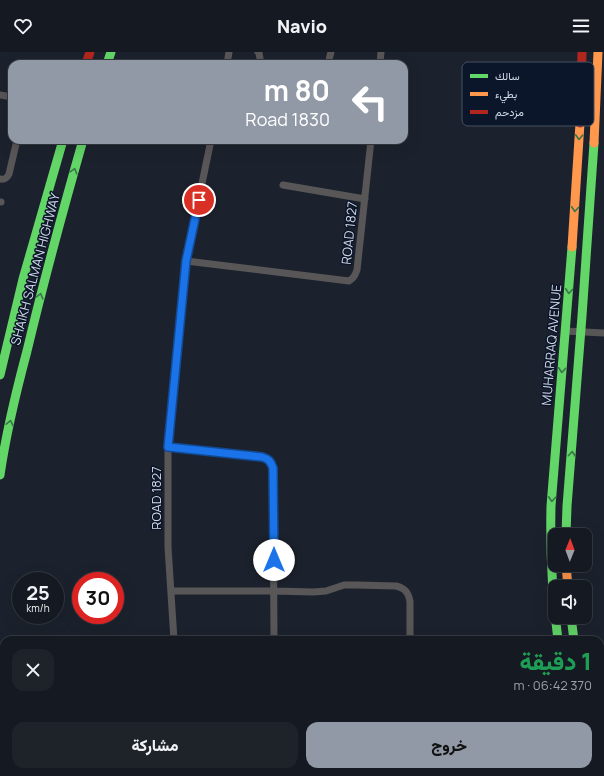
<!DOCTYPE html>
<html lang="ar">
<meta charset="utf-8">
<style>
body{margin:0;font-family:Manrope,Vazirmatn,sans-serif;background:#1e232a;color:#f1f3f6;direction:rtl;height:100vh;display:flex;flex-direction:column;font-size:15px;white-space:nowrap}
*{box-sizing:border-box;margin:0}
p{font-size:13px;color:#9da1a5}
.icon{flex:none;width:22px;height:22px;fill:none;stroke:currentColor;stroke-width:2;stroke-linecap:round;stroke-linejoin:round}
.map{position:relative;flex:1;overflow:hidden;direction:ltr}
.sheet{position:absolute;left:0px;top:584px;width:604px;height:140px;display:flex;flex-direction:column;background:#151a22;border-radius:12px 12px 0 0;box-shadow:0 4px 16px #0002,0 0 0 1px #343840;direction:rtl}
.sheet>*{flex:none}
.hud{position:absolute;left:8px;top:8px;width:400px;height:84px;border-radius:12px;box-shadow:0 4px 16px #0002,0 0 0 1px #343840;direction:rtl;background:#9299a6;color:#fff;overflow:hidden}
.needle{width:26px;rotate:1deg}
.buttons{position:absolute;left:548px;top:476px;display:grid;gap:8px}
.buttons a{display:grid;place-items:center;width:44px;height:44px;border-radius:8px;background:#151a22;box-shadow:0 4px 16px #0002,0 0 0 1px #343840;font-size:20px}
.speed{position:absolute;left:12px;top:520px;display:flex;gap:8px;font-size:20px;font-weight:700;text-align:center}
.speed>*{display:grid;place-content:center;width:52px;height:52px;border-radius:50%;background:#151a22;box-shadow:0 4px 16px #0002,0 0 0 1px #343840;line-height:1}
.speed small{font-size:10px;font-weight:400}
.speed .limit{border:6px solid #d22;background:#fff;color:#111}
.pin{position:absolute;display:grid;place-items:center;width:34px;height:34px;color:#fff;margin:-17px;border:2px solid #fff;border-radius:50%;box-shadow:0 1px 4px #0007}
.me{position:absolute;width:44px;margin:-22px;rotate:0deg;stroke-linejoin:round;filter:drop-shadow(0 0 3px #0008)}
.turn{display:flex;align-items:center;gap:14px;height:84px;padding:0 12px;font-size:18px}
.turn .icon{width:52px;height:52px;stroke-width:2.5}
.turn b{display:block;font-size:28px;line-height:34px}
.round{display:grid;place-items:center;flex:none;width:42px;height:42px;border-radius:12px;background:#1e232a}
.overview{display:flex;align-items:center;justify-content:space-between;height:68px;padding:0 12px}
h1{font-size:24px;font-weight:800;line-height:30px;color:#1e9e55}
.primary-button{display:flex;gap:8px;margin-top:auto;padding:8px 12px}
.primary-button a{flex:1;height:46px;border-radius:12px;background:#9299a6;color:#111;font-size:16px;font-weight:800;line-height:46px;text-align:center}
.primary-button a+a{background:#1e232a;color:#f1f3f6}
header{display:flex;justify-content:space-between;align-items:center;height:52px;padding:0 12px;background:#151a22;font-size:18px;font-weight:800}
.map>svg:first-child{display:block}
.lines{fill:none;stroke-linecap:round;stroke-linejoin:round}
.street{stroke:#585657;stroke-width:7}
.fast{stroke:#63d668;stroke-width:9}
.slow{stroke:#ff974d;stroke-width:9}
.jam{stroke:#b3261e;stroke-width:9}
.oneway{stroke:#387649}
.route-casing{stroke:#114b97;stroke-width:10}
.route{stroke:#1a73e8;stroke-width:7}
.labels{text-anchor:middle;stroke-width:3;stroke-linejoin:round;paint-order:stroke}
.street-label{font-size:13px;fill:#d2d9e7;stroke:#0c162a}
.key{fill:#0c162a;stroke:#475063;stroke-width:1}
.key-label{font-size:11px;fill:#d2d9e7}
</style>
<header><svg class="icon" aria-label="menu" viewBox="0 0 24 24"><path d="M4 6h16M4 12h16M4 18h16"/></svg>Navio<svg class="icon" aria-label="heart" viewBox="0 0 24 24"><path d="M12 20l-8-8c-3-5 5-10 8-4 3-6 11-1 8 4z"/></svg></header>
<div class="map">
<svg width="604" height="724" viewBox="0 0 604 724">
<rect width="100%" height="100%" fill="#1c222d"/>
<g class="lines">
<!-- street -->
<path class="street" d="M 258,0 L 259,1 L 261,12
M 227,12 L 229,0
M 328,12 L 331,0
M 380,12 L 381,0
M 0,43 L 12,45
M 0,127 C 5,128 7,126 9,122 L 17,88
M 283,133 L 365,147
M 0,150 L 1,150
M 186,209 L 349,229 C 354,226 355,223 357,218 L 371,88
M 565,279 L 604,281
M 168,395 L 262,405 C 269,407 271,410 273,416 L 274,588
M 171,539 L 274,539 L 313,540 L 326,539 L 344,533 L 356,533 L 396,534 C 405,536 409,541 410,550 L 410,588
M 174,588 L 168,495 L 168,395 L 186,209 L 211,88
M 414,720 L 426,724
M 160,724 L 161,720
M 368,724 L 370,720
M 552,724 L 553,720"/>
<!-- fast -->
<path class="fast" d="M 107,12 L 111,0
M 0,323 L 23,227 L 63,88
M 0,423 C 6,381 16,340 27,299 C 44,228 63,158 83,88
M 566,483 L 567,454 L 582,264 L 594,91
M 571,565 L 574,588
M 558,588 C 552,543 550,499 551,454 L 572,195
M 600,649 L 604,651
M 600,670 L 604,668
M 600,680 L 604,679
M 600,688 L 604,700
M 594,720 L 595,724"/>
<!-- slow -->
<path class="slow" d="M 594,91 L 598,0
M 572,195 L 580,71
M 566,513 L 568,535"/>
<!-- jam -->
<path class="jam" d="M 86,12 L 90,0
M 580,71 L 582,0"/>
</g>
<!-- one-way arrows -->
<defs><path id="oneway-chevron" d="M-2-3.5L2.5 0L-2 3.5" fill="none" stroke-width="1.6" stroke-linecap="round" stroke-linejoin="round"/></defs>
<g class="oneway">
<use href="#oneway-chevron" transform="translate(579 85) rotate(93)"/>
<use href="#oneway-chevron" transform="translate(74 119) rotate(-74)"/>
<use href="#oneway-chevron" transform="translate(575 157) rotate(94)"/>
<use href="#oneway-chevron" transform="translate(569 239) rotate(95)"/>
<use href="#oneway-chevron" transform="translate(40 244) rotate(-75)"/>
<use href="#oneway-chevron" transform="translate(562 318) rotate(94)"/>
<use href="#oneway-chevron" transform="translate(10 371) rotate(-78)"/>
<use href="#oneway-chevron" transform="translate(572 402) rotate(-85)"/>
<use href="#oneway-chevron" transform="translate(552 447) rotate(94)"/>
</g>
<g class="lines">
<!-- route casing -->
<g class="route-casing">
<path id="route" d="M 199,148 L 186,209 L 168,395 L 262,405 C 269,407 271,410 273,416 L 274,508"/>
</g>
<!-- route -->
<use href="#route" class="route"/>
</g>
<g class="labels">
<!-- street labels -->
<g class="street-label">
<text transform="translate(349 181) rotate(-84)" y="5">ROAD 1827</text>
<text transform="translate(35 217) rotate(-75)" y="5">SHAIKH SALMAN HIGHWAY</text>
<text transform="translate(551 293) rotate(-85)" y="5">MUHARRAQ AVENUE</text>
<text transform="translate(156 446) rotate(-90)" y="5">ROAD 1827</text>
</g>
</g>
<!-- legend -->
<rect x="462" y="10" width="132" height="64" rx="6" class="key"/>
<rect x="470" y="22" width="18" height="4" fill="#63d668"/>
<rect x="470" y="40" width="18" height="4" fill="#ff974d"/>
<rect x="470" y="58" width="18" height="4" fill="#b3261e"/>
<g class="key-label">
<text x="495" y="28">سالك</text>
<text x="495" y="46">بطيء</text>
<text x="495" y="64">مزدحم</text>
</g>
</svg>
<div class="buttons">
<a><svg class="needle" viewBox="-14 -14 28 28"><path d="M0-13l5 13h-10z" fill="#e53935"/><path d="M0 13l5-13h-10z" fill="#9da1a5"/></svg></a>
<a><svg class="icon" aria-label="sound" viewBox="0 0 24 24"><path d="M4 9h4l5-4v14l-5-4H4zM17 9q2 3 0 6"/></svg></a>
</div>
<div class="speed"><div>25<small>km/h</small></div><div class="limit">30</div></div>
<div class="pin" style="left:199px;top:148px;background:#d93025"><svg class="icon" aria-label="arrive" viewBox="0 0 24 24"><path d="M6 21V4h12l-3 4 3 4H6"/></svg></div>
<svg class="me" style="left:274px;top:508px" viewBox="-20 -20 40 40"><circle r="19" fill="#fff"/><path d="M0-13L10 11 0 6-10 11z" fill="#1a73e8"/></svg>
<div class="hud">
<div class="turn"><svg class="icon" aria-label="left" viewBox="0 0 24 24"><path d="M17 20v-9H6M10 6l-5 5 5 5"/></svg><div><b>80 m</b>Road 1830</div></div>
</div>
<section class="sheet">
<div class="overview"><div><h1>1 دقيقة</h1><p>370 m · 06:42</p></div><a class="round"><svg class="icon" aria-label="close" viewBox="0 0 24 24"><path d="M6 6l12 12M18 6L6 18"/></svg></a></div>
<div class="primary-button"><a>خروج</a><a>مشاركة</a></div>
</section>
</div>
